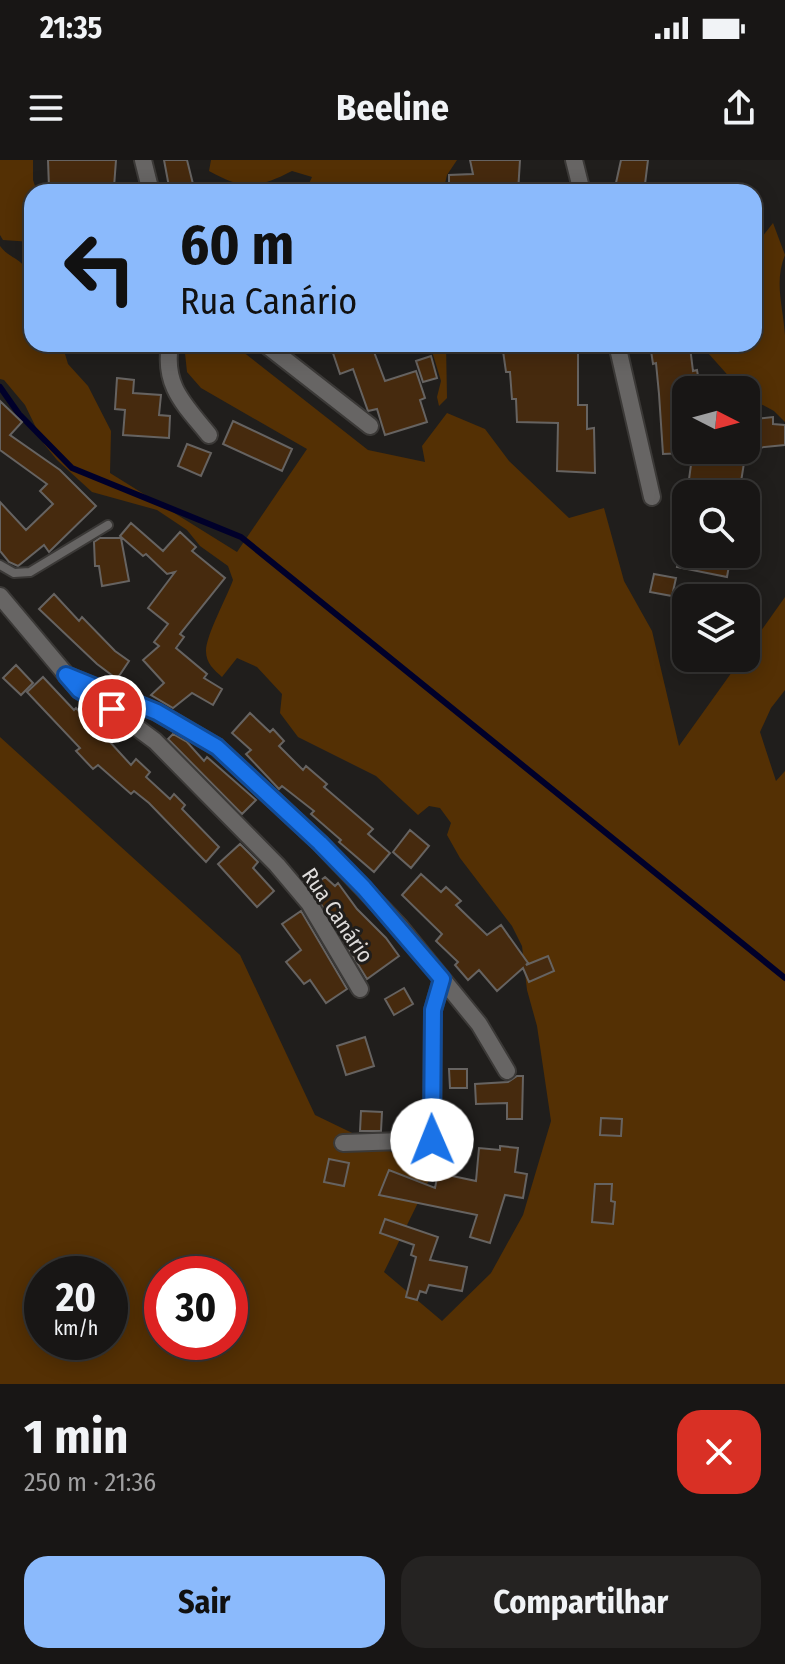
<!DOCTYPE html>
<html lang="pt">
<meta charset="utf-8">
<style>
body{margin:0;font-family:"Fira Sans Condensed",sans-serif;background:#252322;color:#f1f3f6;height:100vh;display:flex;flex-direction:column;font-size:30px;white-space:nowrap}
*{box-sizing:border-box;margin:0}
p{font-size:26px;color:#9f9fa0}
.icon{flex:none;width:44px;height:44px;fill:none;stroke:currentColor;stroke-width:2;stroke-linecap:round;stroke-linejoin:round}
.map{position:relative;height:1224px;overflow:hidden}
.drawer{display:flex;flex-direction:column;background:#181615;flex:1}
.drawer>*{flex:none}
.hud{position:absolute;left:24px;top:24px;width:738px;height:168px;border-radius:24px;box-shadow:0 4px 20px #0003,0 0 0 2px #363534;background:#8bbafc;color:#111;overflow:hidden}
.needle{width:52px;rotate:96deg}
.tools{position:absolute;left:672px;top:216px;display:grid;gap:16px}
.tools a{display:grid;place-items:center;width:88px;height:88px;border-radius:16px;background:#181615;box-shadow:0 4px 20px #0003,0 0 0 2px #363534;font-size:40px}
.speed{position:absolute;left:24px;top:1096px;display:flex;gap:16px;font-size:40px;font-weight:700;text-align:center}
.speed>*{display:grid;place-content:center;width:104px;height:104px;border-radius:50%;background:#181615;box-shadow:0 4px 20px #0003,0 0 0 2px #363534;line-height:1}
.speed small{font-size:20px;font-weight:400}
.speed .limit{border:12px solid #d22;background:#fff;color:#111}
.pin{position:absolute;display:grid;place-items:center;width:68px;height:68px;color:#fff;margin:-34px;border:4px solid #fff;border-radius:50%;box-shadow:0 2px 8px #0007}
.me{position:absolute;width:88px;margin:-44px;rotate:359deg;stroke-linejoin:round;filter:drop-shadow(0 0 6px #0008)}
.turn{display:flex;align-items:center;gap:28px;height:168px;padding:0 24px;font-size:36px}
.turn .icon{width:104px;height:104px;stroke-width:2.5}
.turn b{display:block;font-size:56px;line-height:68px}
.round{display:grid;place-items:center;flex:none;width:84px;height:84px;border-radius:24px;background:#252322}
.headline{display:flex;align-items:center;justify-content:space-between;height:136px;padding:0 24px}
h1{font-size:48px;font-weight:700;line-height:60px}
.action{display:flex;gap:16px;margin-top:auto;padding:16px 24px}
.action a{flex:1;height:92px;border-radius:24px;background:#8bbafc;color:#111;font-size:32px;font-weight:700;line-height:92px;text-align:center}
.action a+a{background:#252322;color:#f1f3f6}
.status{display:flex;justify-content:space-between;align-items:center;height:56px;padding:0 40px;background:#181615;direction:ltr}
.status svg{height:22px;fill:currentColor}
header{display:flex;justify-content:space-between;align-items:center;height:104px;padding:0 24px;background:#181615;font-size:36px;font-weight:700}
.map>svg:first-child{display:block}
.green{fill:#543004;fill-rule:evenodd}
.lines{fill:none;stroke-linecap:round;stroke-linejoin:round}
.stream{stroke:#00002a;stroke-width:6}
.building{fill:#462a0e;stroke:#666361;stroke-width:2}
.service-casing{stroke:#3b3937;stroke-width:12}
.minor-casing{stroke:#3b3937;stroke-width:20}
.service{stroke:#676564;stroke-width:8}
.minor{stroke:#676564;stroke-width:16}
.route-casing{stroke:#114b97;stroke-width:20}
.route{stroke:#1a73e8;stroke-width:14}
.labels{text-anchor:middle;stroke-width:6;stroke-linejoin:round;paint-order:stroke}
.street-label{font-size:22px;fill:#dedcdb;stroke:#201e1c}
</style>
<div class="status"><b>21:35</b><svg viewBox="0 0 49 12"><path d="M0 12V9h3v3zM5 12V6h3v6zM10 12V3h3v9zM15 12V0h3v12zM26 1h20v11H26zM47 4h2v5h-2z"/></svg></div>
<header><svg class="icon" aria-label="menu" viewBox="0 0 24 24"><path d="M4 6h16M4 12h16M4 18h16"/></svg>Beeline<svg class="icon" aria-label="share" viewBox="0 0 24 24"><path d="M12 15V3M7 8l5-5 5 5M5 13v7h14v-7"/></svg></header>
<div class="map">
<svg width="785" height="1224" viewBox="0 0 785 1224">
<rect width="100%" height="100%" fill="#201e1c"/>
<!-- green -->
<path class="green" d="M 0,0 L 33,0 L 33,20 L 37,32 L 32,32 L 32,82 L 3,80 L 0,75 Z
M 211,0 L 457,0 L 447,15 L 443,32 L 305,32 L 312,17 L 292,11 C 257,29 243,30 209,11 Z
M 773,63 L 785,95 C 774,122 783,146 785,175 C 785,204 785,233 785,262 L 774,251 L 746,236 L 746,230 L 741,230 L 700,184 L 754,184 L 754,87 Z
M 0,86 C 7,96 18,98 25,107 C 38,122 32,163 32,184 L 62,184 L 68,204 L 88,226 L 111,271 L 110,313 L 237,392 L 307,289 L 201,228 L 187,212 L 184,184 L 233,184 L 368,290 L 425,302 L 422,286 L 447,253 L 485,269 L 509,301 L 569,358 L 604,348 L 624,421 L 652,471 L 679,586 L 742,498 L 746,498 L 746,492 L 785,437 L 785,530 L 771,548 L 760,572 L 776,621 L 785,611 L 785,1224 L 0,1224 L 0,577 L 240,795 L 315,955 L 433,1012 L 384,1112 L 442,1161 L 491,1113 L 523,1055 L 551,961 L 537,866 L 527,830 L 522,786 L 512,766 L 460,698 L 447,675 L 451,663 L 440,648 L 429,646 L 418,655 L 376,616 L 298,577 L 280,553 L 282,534 L 257,507 L 237,498 L 222,517 C 214,510 206,503 206,491 C 206,475 227,437 233,420 L 228,406 L 200,386 L 187,370 L 157,350 L 92,332 L 57,300 L 44,284 L 25,245 L 4,220 L 0,219 ZM 42,1114 L 110,1114 L 110,1182 L 42,1182 ZM 162,1114 L 230,1114 L 230,1182 L 162,1182 Z
M 410,184 L 446,184 L 447,238 L 439,246 L 437,237 L 441,221 L 431,188 L 418,189 Z"/>
<g class="lines">
<!-- stream -->
<path class="stream" d="M 0,227 L 19,254 L 72,308 L 241,377 L 785,818"/>
</g>
<!-- building -->
<path class="building" d="M 48,0 L 116,0 L 114,27 L 49,28 Z
M 164,0 L 187,0 L 195,32 L 170,32 Z
M 470,0 L 520,0 L 518,32 L 449,32 L 449,15 L 473,14 Z
M 621,0 L 648,0 L 644,32 L 614,32 Z
M 358,184 L 371,184 L 385,221 L 416,211 L 425,238 L 420,240 L 427,262 L 385,275 L 377,249 L 368,251 L 353,209 L 340,214 L 333,193 Z
M 502,184 L 578,184 L 578,245 L 587,245 L 587,269 L 594,268 L 595,313 L 557,311 L 558,263 L 517,262 L 516,239 L 512,239 L 510,212 L 506,212 Z
M 650,184 L 683,184 L 683,188 L 690,187 L 693,211 L 697,210 L 698,216 L 729,215 L 730,230 L 686,230 L 686,293 L 663,294 L 659,234 L 656,203 L 653,204 Z
M 431,196 L 437,218 L 423,222 L 416,201 Z
M 117,218 L 134,220 L 133,233 L 161,235 L 159,255 L 170,256 L 169,278 L 123,275 L 125,250 L 115,249 Z
M 0,241 L 22,262 L 10,275 L 60,310 L 96,346 L 49,392 L 44,385 L 18,406 L 9,402 L 0,391 L 0,342 L 26,370 L 53,344 L 40,331 L 47,324 L 0,290 Z
M 773,257 L 773,264 L 785,265 L 785,285 L 746,289 L 746,260 Z
M 233,261 L 292,289 L 282,311 L 223,284 Z
M 187,284 L 211,293 L 201,316 L 178,306 Z
M 693,290 L 717,290 L 717,295 L 745,297 L 739,334 L 687,334 Z
M 131,363 L 163,391 L 180,372 L 196,387 L 192,391 L 225,418 L 180,474 L 184,477 L 176,488 L 207,514 L 204,518 L 222,529 L 213,545 L 192,533 L 173,548 L 151,535 L 164,523 L 143,500 L 159,486 L 154,482 L 168,464 L 148,448 L 175,412 L 167,414 L 146,394 L 143,396 L 120,376 Z
M 100,378 L 121,378 L 129,421 L 102,426 L 99,406 L 95,406 L 94,382 Z
M 680,394 L 731,394 L 727,417 L 677,407 Z
M 654,414 L 676,418 L 672,436 L 650,432 Z
M 54,434 L 79,461 L 82,457 L 115,491 L 129,501 L 117,519 L 97,504 L 39,449 Z
M 16,505 L 33,523 L 21,535 L 3,518 Z
M 43,517 L 74,550 L 76,548 L 97,572 L 99,570 L 131,605 L 136,599 L 150,612 L 146,617 L 170,639 L 174,634 L 185,645 L 182,649 L 219,687 L 206,702 L 149,643 L 134,631 L 131,634 L 98,605 L 93,609 L 76,591 L 80,588 L 27,532 Z
M 250,553 L 270,572 L 273,569 L 284,581 L 279,586 L 303,610 L 306,606 L 327,624 L 324,627 L 373,669 L 368,674 L 390,693 L 374,712 L 339,682 L 341,680 L 311,654 L 314,651 L 282,626 L 279,629 L 246,594 L 251,590 L 232,573 Z
M 173,574 L 187,582 L 204,601 L 207,597 L 256,640 L 242,654 L 168,579 Z
M 410,670 L 429,686 L 411,708 L 393,692 Z
M 240,684 L 258,702 L 253,708 L 274,731 L 257,747 L 218,704 Z
M 421,714 L 441,732 L 446,727 L 461,741 L 456,745 L 487,775 L 501,765 L 528,803 L 526,805 L 548,796 L 554,811 L 529,822 L 523,808 L 497,831 L 479,810 L 468,820 L 455,805 L 458,802 L 436,781 L 442,774 L 402,735 Z
M 325,717 L 335,726 L 338,723 L 357,749 L 386,778 L 399,796 L 367,819 L 311,728 Z
M 301,751 L 347,829 L 326,843 L 310,820 L 304,824 L 286,802 L 301,790 L 282,764 Z
M 404,828 L 413,844 L 394,855 L 385,839 Z
M 365,877 L 374,906 L 346,915 L 337,886 Z
M 449,909 L 467,909 L 467,928 L 450,928 Z
M 517,916 L 523,916 L 522,959 L 507,959 L 507,943 L 476,944 L 475,924 L 508,922 Z
M 361,951 L 382,952 L 381,971 L 360,971 Z
M 601,958 L 622,959 L 621,976 L 600,975 Z
M 500,986 L 518,988 L 515,1012 L 527,1014 L 523,1038 L 505,1035 L 490,1083 L 470,1077 L 477,1055 L 379,1035 L 389,1010 L 435,1028 L 438,1013 L 476,1021 L 479,988 L 500,990 Z
M 329,999 L 349,1003 L 344,1026 L 324,1022 Z
M 595,1024 L 612,1024 L 611,1041 L 615,1042 L 613,1064 L 592,1062 Z
M 385,1059 L 438,1077 L 430,1100 L 467,1107 L 462,1131 L 429,1125 L 426,1133 L 420,1131 L 417,1140 L 406,1137 L 416,1097 L 411,1095 L 414,1085 L 380,1073 Z"/>
<g class="lines">
<!-- service casing -->
<g class="service-casing">
<path id="service" d="M 0,405 L 14,413 L 30,412 L 108,365"/>
</g>
<!-- minor casing -->
<g class="minor-casing">
<path id="minor" d="M 143,0 L 151,32
M 574,0 L 582,32
M 170,184 C 163,226 184,244 209,275
M 265,184 L 370,266
M 617,184 L 652,337
M 0,436 L 79,530 L 112,549 L 155,581 L 277,705 L 309,743 L 360,829
M 66,515 L 157,552 L 217,587 L 320,683 L 400,767 L 479,864 L 507,911
M 343,983 L 432,980 L 433,850 L 442,819"/>
</g>
<!-- service -->
<use href="#service" class="service"/>
<!-- minor -->
<use href="#minor" class="minor"/>
</g>
<g class="lines">
<!-- route casing -->
<g class="route-casing">
<path id="route" d="M 112,549 L 79,530 L 66,515 L 157,552 L 217,587 L 320,683 L 364,728 L 442,819 L 433,850 L 432,980"/>
</g>
<!-- route -->
<use href="#route" class="route"/>
</g>
<g class="labels">
<!-- street labels -->
<g class="street-label">
<text transform="translate(338 755) rotate(56)" y="8">Rua Canário</text>
</g>
</g>
</svg>
<div class="tools">
<a><svg class="needle" viewBox="-14 -14 28 28"><path d="M0-13l5 13h-10z" fill="#e53935"/><path d="M0 13l5-13h-10z" fill="#9f9fa0"/></svg></a>
<a><svg class="icon" aria-label="search" viewBox="0 0 24 24"><circle cx="10" cy="10" r="6"/><path d="M15 15l6 6"/></svg></a>
<a><svg class="icon" aria-label="layers" viewBox="0 0 24 24"><path d="M12 4l9 5-9 5-9-5zM3 14l9 5 9-5"/></svg></a>
</div>
<div class="speed"><div>20<small>km/h</small></div><div class="limit">30</div></div>
<div class="pin" style="left:112px;top:549px;background:#d93025"><svg class="icon" aria-label="arrive" viewBox="0 0 24 24"><path d="M6 21V4h12l-3 4 3 4H6"/></svg></div>
<svg class="me" style="left:432px;top:980px" viewBox="-20 -20 40 40"><circle r="19" fill="#fff"/><path d="M0-13L10 11 0 6-10 11z" fill="#1a73e8"/></svg>
<div class="hud">
<div class="turn"><svg class="icon" aria-label="left" viewBox="0 0 24 24"><path d="M17 20v-9H6M10 6l-5 5 5 5"/></svg><div><b>60 m</b>Rua Canário</div></div>
</div>
</div>
<section class="drawer">
<div class="headline"><div><h1>1 min</h1><p>250 m · 21:36</p></div><a class="round" style="background:#d93025;color:#fff"><svg class="icon" aria-label="close" viewBox="0 0 24 24"><path d="M6 6l12 12M18 6L6 18"/></svg></a></div>
<div class="action"><a>Sair</a><a>Compartilhar</a></div>
</section>
